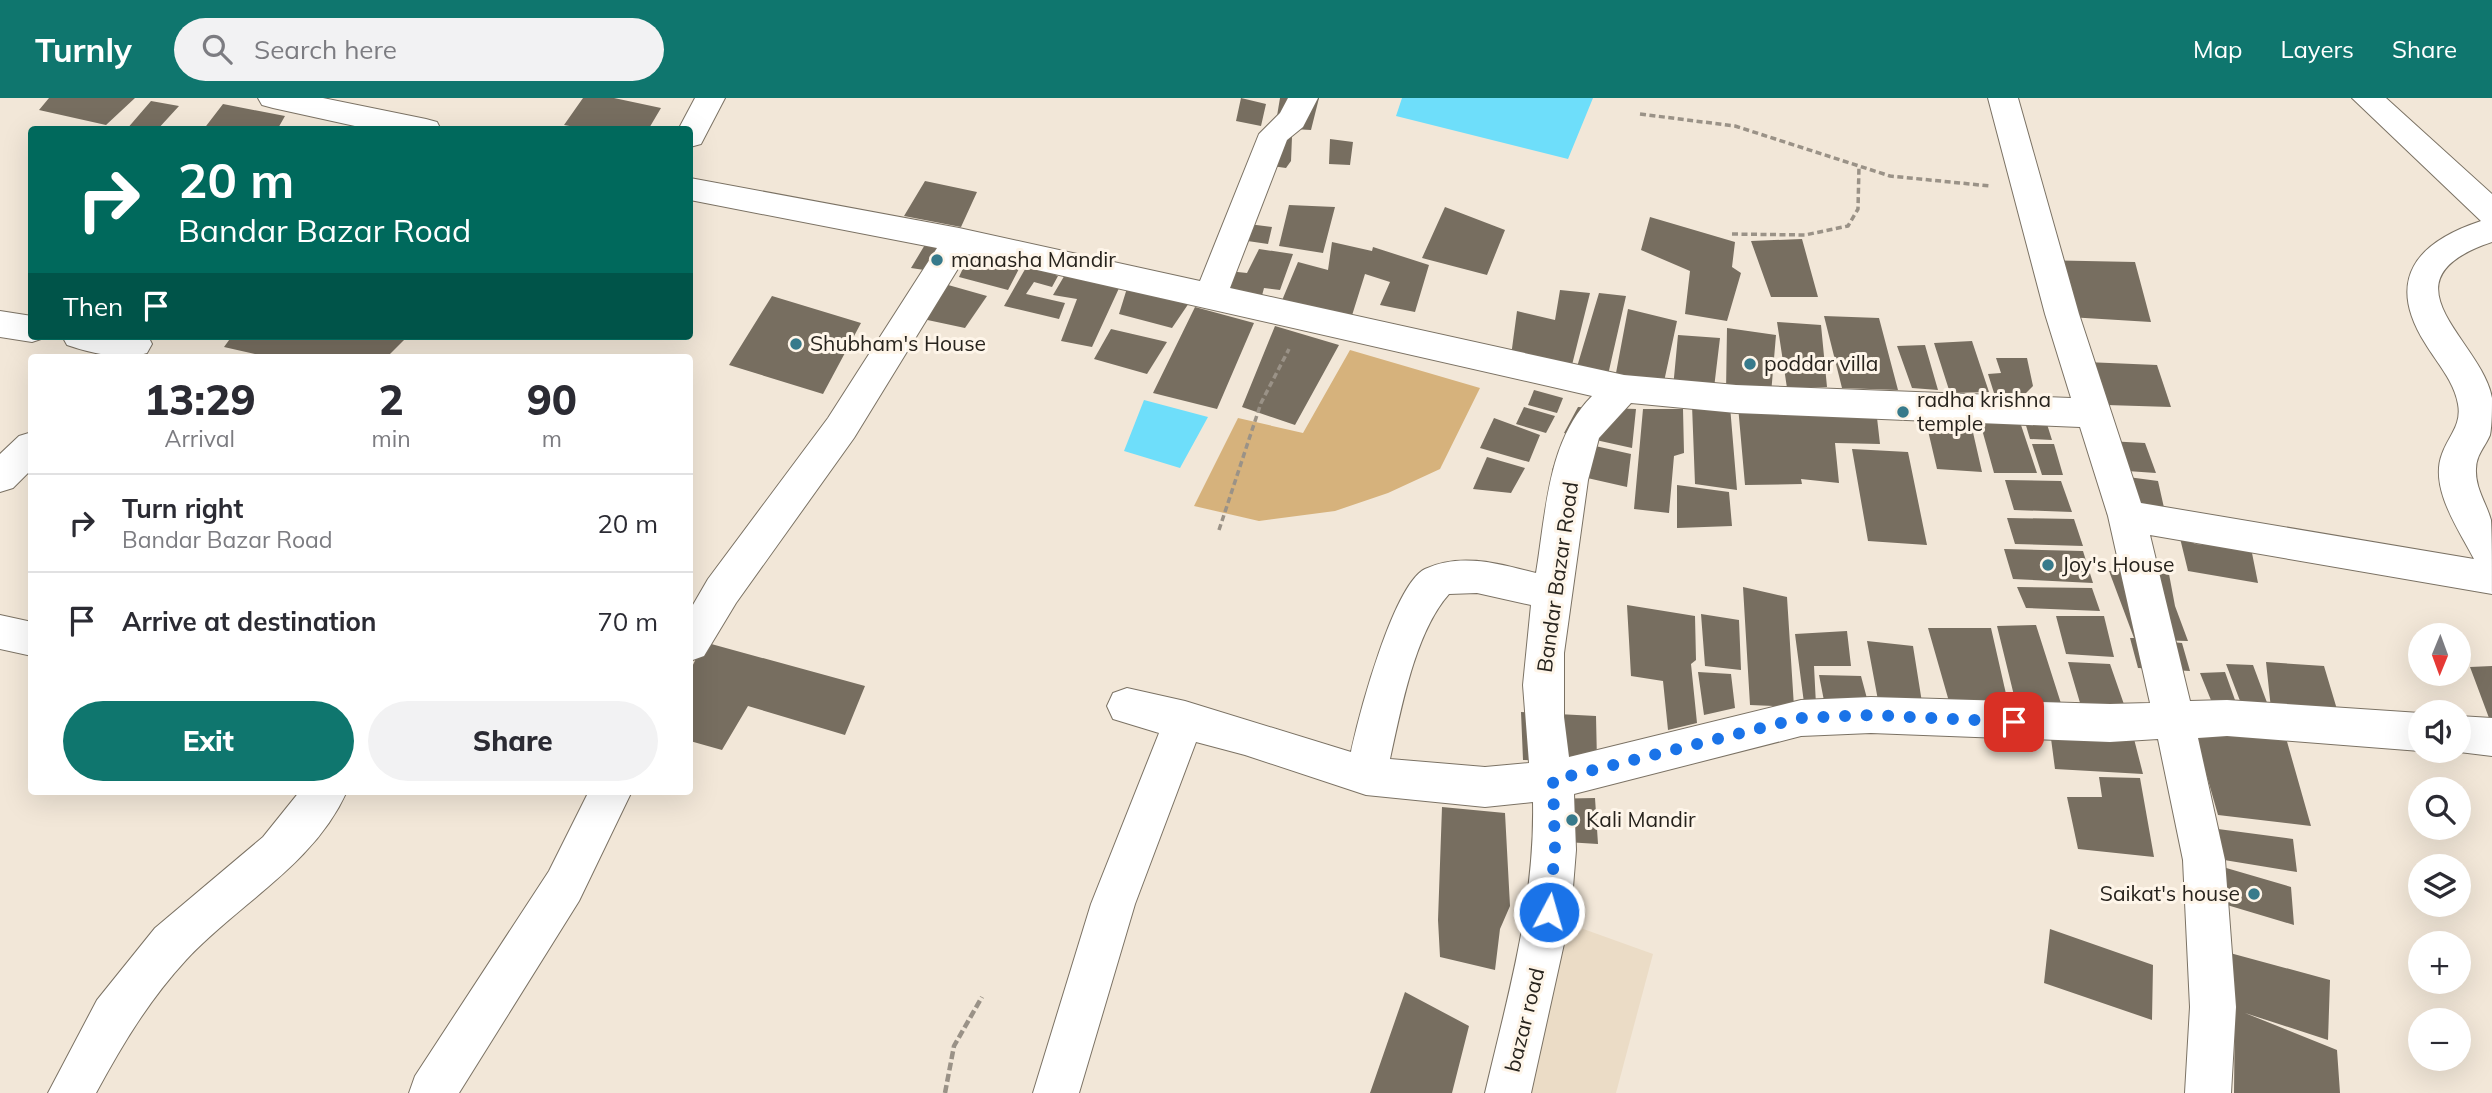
<!DOCTYPE html>
<meta charset="utf-8">
<style>
body{margin:0;font-family:Mulish,sans-serif;background:#f2f2f3;color:#2b2b33;height:100vh;display:flex;flex-direction:column;font-size:26px;white-space:nowrap}
*{box-sizing:border-box;margin:0}
p{font-size:23px;color:#7c7c81}
.icon{flex:none;width:38px;height:38px;fill:none;stroke:currentColor;stroke-width:2;stroke-linecap:round;stroke-linejoin:round}
.map{position:relative;flex:1;overflow:hidden}
.drawer{position:absolute;left:28px;top:256px;width:665px;height:441px;display:flex;flex-direction:column;background:#fff;border-radius:7px;box-shadow:0 7px 28px #0002}
.drawer>*{flex:none}
.guide{position:absolute;left:28px;top:28px;width:665px;height:214px;border-radius:7px;box-shadow:0 7px 28px #0002;background:#00695c;color:#fff;overflow:hidden}
.needle{width:46px;rotate:181deg}
.buttons{position:absolute;left:2408px;top:525px;display:grid;gap:14px}
.buttons a{display:grid;place-items:center;width:63px;height:63px;border-radius:50%;background:#fff;box-shadow:0 7px 28px #0002;font-size:35px}
.pin{position:absolute;display:grid;place-items:center;width:60px;height:60px;color:#fff;margin:-30px;border-radius:14px;box-shadow:0 4px 10px #0006}
.me{position:absolute;width:77px;margin:-38px;rotate:6deg;stroke-linejoin:round;filter:drop-shadow(0 0 5px #0008)}
.turn{display:flex;align-items:center;gap:24px;height:147px;padding:0 35px;font-size:32px}
.turn .icon{width:91px;height:91px;stroke-width:2.5}
.turn b{display:block;font-size:49px;line-height:60px}
.then{display:flex;align-items:center;height:66px;padding:0 35px;background:#0003;gap:14px;font-size:26px}
.eta{display:flex;justify-content:space-evenly;align-items:center;height:119px;text-align:center}
.eta b{font-size:42px;font-weight:800;line-height:49px}
.button{display:flex;gap:14px;margin-top:auto;padding:14px 35px}
.button a{flex:1;height:80px;border-radius:42px;background:#0f766e;color:#fff;font-size:28px;font-weight:800;line-height:80px;text-align:center}
.button a+a{background:#f2f2f3;color:#2b2b33}
ul{padding:0;list-style:none}
li{display:flex;align-items:center;gap:21px;height:98px;padding:0 35px;border-top:2px solid #e1e1e2}
li div{flex:1}
li b{display:block;font-size:26px}
li em{font-style:normal}
header{display:flex;align-items:center;gap:42px;box-sizing:border-box;height:98px;padding:0 35px;background:#0f766e;color:#fff}
header strong{font-size:33px}
nav{display:flex;gap:38px;margin-inline-start:auto;font-size:24px}
.search{width:490px;height:63px;background:#f2f2f3;display:flex;align-items:center;gap:18px;box-sizing:border-box;padding:0 24px;border-radius:38px;color:#7c7c81;font-size:26px}
.map>svg:first-child{display:block}
.built{fill:#ebdcc6}
.green{fill:#d6b27c}
.water{fill:#6edefa}
.building{fill:#776e60}
.lines{fill:none;stroke-linecap:round;stroke-linejoin:round}
.street-casing{stroke:#7b7264;stroke-width:2}
.path-far1{stroke:#9a9287;stroke-width:3.5;stroke-dasharray:6 3.5;stroke-linecap:butt}
.path{stroke:#9a9287;stroke-width:4.5;stroke-dasharray:8 3.5;stroke-linecap:butt}
.street{fill:#fff;fill-rule:evenodd}
.route{stroke:#1a73e8;stroke-width:12;stroke-dasharray:0 21.6}
.poi-dot{fill:#377a8b;stroke:#fef5e9;stroke-width:2.5}
.labels{text-anchor:middle;stroke-width:6;stroke-linejoin:round;paint-order:stroke}
.poi-label{font-size:21px;fill:#27231d;stroke:#fef5e9;text-anchor:start}
.street-label{font-size:21px;fill:#27231d;stroke:#fef5e9}
</style>
<header>
<strong>Turnly</strong>
<div class="search"><svg class="icon" aria-label="search" viewBox="0 0 24 24"><circle cx="10" cy="10" r="6"/><path d="M15 15l6 6"/></svg>Search here</div>
<nav><a>Map</a><a>Layers</a><a>Share</a></nav>
</header>
<div class="map">
<svg width="2492" height="995" viewBox="0 0 2492 995">
<rect width="100%" height="100%" fill="#f2e7d8"/>
<!-- built -->
<path class="built" d="M 1550,819 L 1653,856 L 1616,995 L 1532,995 L 1508,985 Z"/>
<!-- green -->
<path class="green" d="M 1350,252 L 1480,290 L 1440,371 L 1388,395 L 1335,413 L 1259,423 L 1194,408 L 1238,320 L 1303,335 Z"/>
<!-- water -->
<path class="water" d="M 1402,0 L 1593,0 L 1568,61 L 1396,18 Z
M 1144,302 L 1208,319 L 1180,370 L 1124,353 Z"/>
<!-- building -->
<path class="building" d="M 49,0 L 135,0 L 106,27 L 39,12 Z
M 583,0 L 614,0 L 661,10 L 648,32 L 592,32 L 564,27 Z
M 1241,0 L 1266,6 L 1261,28 L 1236,23 Z
M 1280,0 L 1319,0 L 1311,32 L 1275,30 Z
M 151,3 L 179,8 L 157,32 L 126,32 Z
M 223,6 L 285,18 L 277,32 L 203,32 Z
M 1279,38 L 1292,39 L 1291,63 L 1286,70 L 1257,66 Z
M 1330,41 L 1353,44 L 1350,67 L 1329,66 Z
M 925,83 L 977,94 L 961,129 L 904,118 Z
M 1289,107 L 1335,109 L 1323,155 L 1279,148 Z
M 1445,109 L 1505,132 L 1487,177 L 1422,160 Z
M 1650,119 L 1735,144 L 1732,169 L 1741,175 L 1727,223 L 1685,216 L 1690,173 L 1641,152 Z
M 1233,124 L 1272,129 L 1268,146 L 1227,140 Z
M 1802,141 L 1818,199 L 1771,199 L 1751,143 Z
M 1332,144 L 1372,153 L 1373,149 L 1429,167 L 1415,214 L 1380,207 L 1390,184 L 1365,176 L 1349,227 L 1278,212 L 1298,164 L 1328,172 Z
M 926,145 L 962,154 L 951,176 L 911,170 Z
M 1259,151 L 1293,156 L 1280,192 L 1264,190 L 1259,209 L 1204,195 L 1219,172 L 1247,175 Z
M 970,155 L 1021,167 L 1008,192 L 959,179 Z
M 2036,162 L 2135,164 L 2151,224 L 2052,218 Z
M 1028,166 L 1058,178 L 1052,189 L 1034,184 L 1026,196 L 1065,205 L 1059,221 L 1004,208 Z
M 1066,175 L 1120,188 L 1092,249 L 1061,243 L 1077,201 L 1053,197 Z
M 927,181 L 987,198 L 965,230 L 904,217 Z
M 1128,187 L 1189,205 L 1172,230 L 1119,216 Z
M 1560,192 L 1590,195 L 1567,287 L 1509,273 L 1517,213 L 1555,222 Z
M 1599,195 L 1626,198 L 1605,290 L 1571,289 Z
M 772,198 L 861,225 L 823,296 L 729,267 Z
M 1195,209 L 1254,225 L 1217,311 L 1153,295 Z
M 1628,211 L 1677,223 L 1662,293 L 1613,291 Z
M 1824,218 L 1879,220 L 1898,292 L 1842,290 Z
M 1777,224 L 1821,227 L 1827,289 L 1787,290 Z
M 1275,228 L 1339,247 L 1295,327 L 1242,309 Z
M 1727,230 L 1776,237 L 1771,296 L 1726,294 Z
M 1111,231 L 1167,244 L 1147,276 L 1094,261 Z
M 1678,237 L 1720,240 L 1714,290 L 1673,290 Z
M 232,238 L 408,238 L 387,259 L 268,259 L 224,249 Z
M 1972,243 L 1989,294 L 1950,295 L 1934,245 Z
M 1925,247 L 1938,292 L 1912,290 L 1897,248 Z
M 1996,260 L 2027,260 L 2033,288 L 2026,295 L 1994,295 L 1988,276 L 2001,275 Z
M 2062,263 L 2157,267 L 2171,309 L 2074,306 Z
M 1534,292 L 1563,300 L 1557,315 L 1528,307 Z
M 2019,304 L 2046,323 L 2052,342 L 2030,341 Z
M 1975,306 L 2014,306 L 2037,375 L 1994,375 Z
M 1692,307 L 1730,308 L 1737,392 L 1695,386 Z
M 1922,307 L 1967,308 L 1982,374 L 1937,371 Z
M 1738,308 L 1876,311 L 1880,346 L 1835,345 L 1839,385 L 1801,381 L 1802,386 L 1745,387 Z
M 1524,309 L 1555,318 L 1546,335 L 1516,326 Z
M 1578,309 L 1636,311 L 1632,350 L 1564,335 Z
M 1643,311 L 1683,311 L 1684,355 L 1674,358 L 1669,415 L 1634,411 Z
M 1494,320 L 1540,337 L 1529,364 L 1480,350 Z
M 1564,341 L 1631,356 L 1627,389 L 1552,372 Z
M 2089,342 L 2145,345 L 2156,375 L 2098,371 Z
M 2032,346 L 2054,346 L 2063,377 L 2042,377 Z
M 1852,351 L 1908,354 L 1927,447 L 1868,443 Z
M 1487,359 L 1525,370 L 1511,395 L 1473,391 Z
M 2098,375 L 2158,383 L 2167,423 L 2107,417 Z
M 2005,382 L 2061,383 L 2072,414 L 2014,412 Z
M 1677,387 L 1729,394 L 1732,428 L 1677,430 Z
M 2007,420 L 2074,421 L 2083,448 L 2015,446 Z
M 2179,436 L 2195,446 L 2251,450 L 2258,485 L 2188,473 Z
M 2004,451 L 2083,453 L 2093,485 L 2013,481 Z
M 2109,473 L 2169,476 L 2175,508 L 2188,543 L 2151,542 L 2182,545 L 2190,573 L 2138,570 L 2130,540 L 2134,540 Z
M 1743,489 L 1787,499 L 1794,609 L 1750,607 Z
M 2017,489 L 2092,490 L 2100,513 L 2026,510 Z
M 1627,507 L 1695,518 L 1696,562 L 1691,566 L 1697,625 L 1668,632 L 1663,583 L 1631,578 Z
M 1701,516 L 1739,522 L 1741,572 L 1705,568 Z
M 2056,518 L 2104,518 L 2114,559 L 2066,556 Z
M 2036,527 L 2065,618 L 2019,618 L 1997,528 Z
M 1928,530 L 1991,530 L 2009,609 L 1950,607 Z
M 1847,533 L 1851,568 L 1814,568 L 1816,607 L 1804,605 L 1795,536 Z
M 1867,543 L 1913,548 L 1924,617 L 1880,613 Z
M 704,544 L 865,588 L 845,637 L 748,608 L 722,652 L 690,643 L 690,573 Z
M 2068,564 L 2110,566 L 2127,615 L 2083,615 Z
M 2266,564 L 2324,568 L 2342,628 L 2272,620 Z
M 2226,566 L 2253,567 L 2272,618 L 2245,616 Z
M 2492,568 L 2492,628 L 2470,569 Z
M 1698,574 L 1731,576 L 1735,610 L 1704,617 Z
M 2225,574 L 2240,616 L 2217,617 L 2200,575 Z
M 1819,577 L 1861,578 L 1869,608 L 1825,608 Z
M 1521,614 L 1596,618 L 1597,664 L 1523,662 Z
M 2050,633 L 2133,637 L 2143,676 L 2055,671 Z
M 2194,633 L 2286,640 L 2311,728 L 2218,717 Z
M 2099,679 L 2140,680 L 2154,759 L 2078,751 L 2067,699 L 2102,699 Z
M 1595,700 L 1598,746 L 1550,743 L 1545,701 Z
M 1442,709 L 1505,715 L 1510,808 L 1500,831 L 1495,872 L 1440,859 L 1438,822 Z
M 2218,731 L 2293,741 L 2297,774 L 2218,761 Z
M 2216,767 L 2291,789 L 2294,827 L 2217,804 Z
M 2050,831 L 2153,867 L 2152,922 L 2044,885 Z
M 2230,855 L 2330,882 L 2328,942 L 2245,915 L 2337,952 L 2340,995 L 2234,995 L 2235,912 Z
M 1405,894 L 1469,928 L 1452,995 L 1370,995 Z"/>
<g class="lines">
<!-- street casing -->
<g class="street-casing">
<path id="street" d="M 258,0 L 323,0 L 426,21 L 437,24 L 441,32 L 373,32 L 273,10 L 262,7 Z
M 695,0 L 725,0 L 701,46 L 690,49 L 690,32 L 678,32 Z
M 1288,0 L 1318,0 L 1303,29 L 1287,42 L 1230,190 L 1624,277 L 1736,287 L 2071,300 L 2045,216 L 1988,0 L 2018,0 L 2079,216 L 2141,405 L 2474,461 C 2459,432 2429,390 2442,356 C 2449,337 2462,327 2458,306 C 2454,283 2437,265 2425,245 C 2385,181 2417,144 2481,123 L 2352,0 L 2386,0 L 2492,96 L 2492,144 C 2376,183 2482,242 2492,300 C 2492,310 2492,328 2490,337 C 2485,349 2476,357 2476,371 C 2475,390 2486,404 2491,422 C 2492,439 2492,477 2492,496 L 2150,437 L 2190,603 L 2227,602 L 2420,615 L 2420,653 L 2227,638 L 2198,640 L 2225,762 L 2236,909 L 2231,995 L 2185,995 L 2190,909 L 2183,762 L 2158,641 L 2110,644 L 1871,635 L 1801,638 L 1574,696 L 1576,752 L 1571,814 L 1531,995 L 1485,995 C 1508,897 1535,805 1533,704 L 1485,709 L 1366,697 L 1245,657 L 1196,644 L 1135,806 L 1079,995 L 1033,995 L 1091,806 L 1159,635 L 1113,621 L 1107,608 L 1113,595 L 1127,590 L 1185,603 L 1351,654 C 1359,617 1393,487 1425,471 C 1461,454 1500,466 1536,475 C 1546,416 1547,343 1592,298 L 967,156 L 854,340 L 736,505 L 704,558 L 690,563 L 690,512 L 708,481 L 828,320 L 937,150 L 690,102 L 690,80 L 959,130 L 1200,183 L 1259,36 L 1280,15 ZM 1631,305 L 1736,315 L 2080,329 L 2108,418 L 2150,605 L 2110,606 L 1871,599 L 1801,602 L 1569,659 L 1564,619 L 1564,555 L 1588,382 L 1599,340 ZM 1477,495 L 1531,507 L 1523,587 L 1529,665 L 1485,669 L 1390,661 C 1401,611 1415,534 1449,496 Z
M 0,213 L 32,218 L 32,238 L 45,238 L 44,240 L 32,244 L 0,239 Z
M 62,238 L 148,238 L 152,246 L 147,255 C 124,263 90,255 67,247 Z
M 32,334 L 32,371 L 13,390 L 0,394 L 0,356 L 19,338 Z
M 0,517 L 32,524 L 32,558 L 0,551 Z
M 2459,618 L 2492,620 L 2492,658 L 2451,653 L 2459,653 Z
M 300,693 L 347,693 C 314,767 239,805 186,862 C 149,902 122,947 96,995 L 48,995 L 97,902 L 155,830 L 263,739 Z
M 589,693 L 632,693 L 579,803 L 459,995 L 409,995 L 415,978 L 549,773 Z"/>
</g>
<!-- path-far1 -->
<path class="path-far1" d="M 1640,16 L 1735,28 L 1890,78 L 1990,88
M 1732,136 L 1805,137 L 1848,128 L 1858,111 L 1859,68
M 1219,432 L 1261,305 L 1289,251"/>
<!-- path -->
<path class="path" d="M 945,995 L 954,948 L 982,899"/>
<!-- street -->
<use href="#street" class="street"/>
</g>
<g class="lines">
<!-- route -->
<path class="route" d="M 1549,814 L 1555,752 L 1553,682 L 1801,620 L 1871,617 L 2014,624"/>
</g>
<!-- markers -->
<g class="poi-dot">
<circle cx="937" cy="162" r="7"/>
<circle cx="796" cy="246" r="7"/>
<circle cx="1750" cy="266" r="7"/>
<circle cx="1903" cy="314" r="7"/>
<circle cx="2048" cy="467" r="7"/>
<circle cx="1572" cy="722" r="7"/>
<circle cx="2254" cy="796" r="7"/>
</g>
<g class="labels">
<!-- poi labels -->
<g class="poi-label">
<text x="951" y="169">manasha Mandir</text>
<text x="810" y="253">Shubham's House</text>
<text x="1764" y="273">poddar villa</text>
<text x="1917" y="309">radha krishna<tspan x="1917" dy="24">temple</tspan></text>
<text x="2062" y="474">Joy's House</text>
<text x="1586" y="729">Kali Mandir</text>
<text x="2240" y="803" text-anchor="end">Saikat's house</text>
</g>
<!-- street labels -->
<g class="street-label">
<text transform="translate(1558 479) rotate(-82)" y="7">Bandar Bazar Road</text>
<text transform="translate(1525 922) rotate(-76)" y="7">bazar road</text>
</g>
</g>
</svg>
<div class="buttons">
<a><svg class="needle" viewBox="-14 -14 28 28"><path d="M0-13l5 13h-10z" fill="#e53935"/><path d="M0 13l5-13h-10z" fill="#7c7c81"/></svg></a>
<a><svg class="icon" aria-label="sound" viewBox="0 0 24 24"><path d="M4 9h4l5-4v14l-5-4H4zM17 9q2 3 0 6"/></svg></a>
<a><svg class="icon" aria-label="search" viewBox="0 0 24 24"><circle cx="10" cy="10" r="6"/><path d="M15 15l6 6"/></svg></a>
<a><svg class="icon" aria-label="layers" viewBox="0 0 24 24"><path d="M12 4l9 5-9 5-9-5zM3 14l9 5 9-5"/></svg></a>
<a>+</a>
<a>−</a>
</div>
<div class="pin" style="left:2014px;top:624px;background:#d93025"><svg class="icon" aria-label="arrive" viewBox="0 0 24 24"><path d="M6 21V4h12l-3 4 3 4H6"/></svg></div>
<svg class="me" style="left:1549px;top:814px" viewBox="-20 -20 40 40"><circle r="17" fill="#1a73e8" stroke="#fff" stroke-width="3"/><path d="M0-11L8 9 0 5-8 9z" fill="#fff"/></svg>
<div class="guide">
<div class="turn"><svg class="icon" aria-label="right" viewBox="0 0 24 24"><path d="M7 20v-9h11M14 6l5 5-5 5"/></svg><div><b>20 m</b>Bandar Bazar Road</div></div>
<div class="then">Then<svg class="icon" aria-label="arrive" viewBox="0 0 24 24"><path d="M6 21V4h12l-3 4 3 4H6"/></svg></div>
</div>
<section class="drawer">
<div class="eta">
<div><b>13:29</b><p>Arrival</p></div>
<div><b>2</b><p>min</p></div>
<div><b>90</b><p>m</p></div>
</div>
<ul>
<li><svg class="icon" aria-label="right" viewBox="0 0 24 24"><path d="M7 20v-9h11M14 6l5 5-5 5"/></svg><div><b>Turn right</b><p>Bandar Bazar Road</p></div><em>20 m</em></li>
<li><svg class="icon" aria-label="arrive" viewBox="0 0 24 24"><path d="M6 21V4h12l-3 4 3 4H6"/></svg><div><b>Arrive at destination</b></div><em>70 m</em></li>
</ul>
<div class="button"><a>Exit</a><a>Share</a></div>
</section>
</div>
